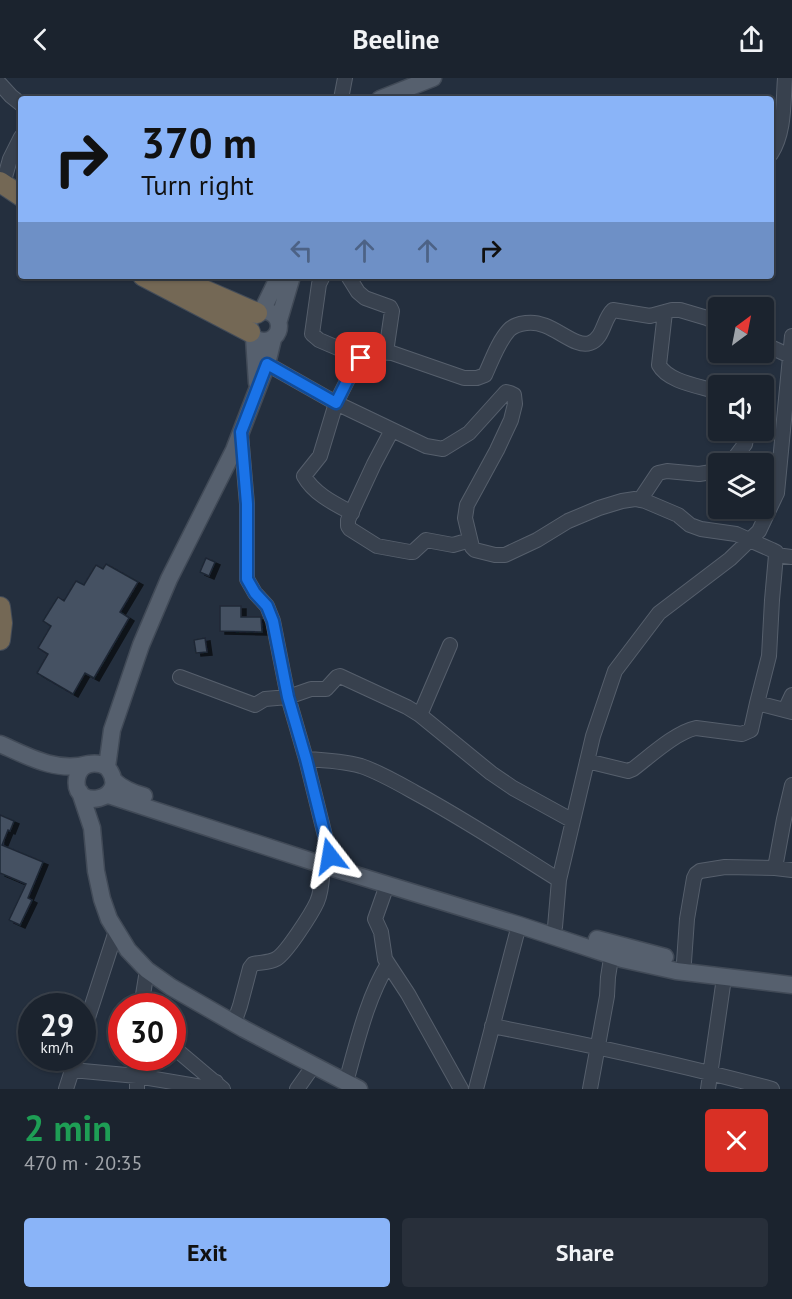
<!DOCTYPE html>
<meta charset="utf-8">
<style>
body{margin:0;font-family:"PT Sans",sans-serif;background:#282f3a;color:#f1f3f6;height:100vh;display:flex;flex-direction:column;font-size:22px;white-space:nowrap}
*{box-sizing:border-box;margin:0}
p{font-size:20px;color:#a0a4aa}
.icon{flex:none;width:33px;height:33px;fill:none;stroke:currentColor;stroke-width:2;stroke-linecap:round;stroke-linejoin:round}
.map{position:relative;height:1011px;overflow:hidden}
.side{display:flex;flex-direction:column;background:#1b232e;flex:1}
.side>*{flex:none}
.guide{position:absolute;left:18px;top:18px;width:756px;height:183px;border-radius:6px;box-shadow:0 2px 4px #0004,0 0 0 2px #39404a;background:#8ab4f8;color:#111;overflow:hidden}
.needle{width:39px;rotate:32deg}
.fabs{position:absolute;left:708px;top:219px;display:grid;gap:12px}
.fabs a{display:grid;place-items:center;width:66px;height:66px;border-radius:6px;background:#1b232e;box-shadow:0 2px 4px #0004,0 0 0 2px #39404a;font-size:30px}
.speed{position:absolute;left:18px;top:915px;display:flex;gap:12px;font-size:30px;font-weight:700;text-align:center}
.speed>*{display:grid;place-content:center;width:78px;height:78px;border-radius:50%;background:#1b232e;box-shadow:0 2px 4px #0004,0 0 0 2px #39404a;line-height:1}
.speed small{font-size:15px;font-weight:400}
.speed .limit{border:9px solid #d22;background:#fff;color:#111}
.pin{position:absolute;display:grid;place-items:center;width:51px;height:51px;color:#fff;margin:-26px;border-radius:12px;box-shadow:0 3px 9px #0006}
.me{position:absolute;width:66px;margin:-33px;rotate:346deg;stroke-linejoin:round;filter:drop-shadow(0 0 4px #0008)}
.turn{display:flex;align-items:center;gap:21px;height:126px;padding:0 24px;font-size:27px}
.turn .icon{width:78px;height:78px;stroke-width:2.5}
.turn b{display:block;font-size:42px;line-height:51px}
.lanes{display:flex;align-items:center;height:57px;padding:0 24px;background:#0003;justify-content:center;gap:30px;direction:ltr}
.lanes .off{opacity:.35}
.round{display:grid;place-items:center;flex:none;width:63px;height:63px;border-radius:6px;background:#282f3a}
.head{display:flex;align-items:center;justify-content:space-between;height:102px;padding:0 24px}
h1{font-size:36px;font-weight:800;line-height:45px;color:#1e9e55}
.cta{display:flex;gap:12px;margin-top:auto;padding:12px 24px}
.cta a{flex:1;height:69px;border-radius:6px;background:#8ab4f8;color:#111;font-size:24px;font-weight:800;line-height:69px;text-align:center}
.cta a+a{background:#282f3a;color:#f1f3f6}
header{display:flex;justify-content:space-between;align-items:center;height:78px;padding:0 24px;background:#1b232e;font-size:27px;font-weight:800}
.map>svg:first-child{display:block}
.building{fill:#455162;stroke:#1f2835;stroke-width:1.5;filter:url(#shadow)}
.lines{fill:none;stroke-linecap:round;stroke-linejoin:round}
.minor-casing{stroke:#565f6c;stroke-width:16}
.major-casing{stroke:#414a57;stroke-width:19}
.highway-casing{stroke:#434c59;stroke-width:22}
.minor{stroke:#38414e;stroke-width:14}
.major{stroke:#56606e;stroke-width:16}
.highway{stroke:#746855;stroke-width:20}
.route-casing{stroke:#114b97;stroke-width:15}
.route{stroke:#1a73e8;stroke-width:10}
</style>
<header><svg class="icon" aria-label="back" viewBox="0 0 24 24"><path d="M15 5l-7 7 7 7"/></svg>Beeline<svg class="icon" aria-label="share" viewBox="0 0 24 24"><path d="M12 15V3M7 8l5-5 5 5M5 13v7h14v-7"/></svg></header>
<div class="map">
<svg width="792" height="1011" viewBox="0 0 792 1011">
<defs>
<filter id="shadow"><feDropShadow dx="5" dy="3" stdDeviation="0" flood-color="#0009"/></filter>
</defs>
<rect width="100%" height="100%" fill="#242f3e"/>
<!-- building -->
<path class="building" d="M 206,480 L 215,484 L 209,498 L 200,494 Z
M 106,486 L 138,504 L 120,534 L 129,540 L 94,600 L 85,595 L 73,616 L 37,595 L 48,576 L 38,570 L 51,548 L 43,543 L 58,519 L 64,523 L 76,503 L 84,507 L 96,487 L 103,491 Z
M 220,528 L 241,528 L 241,539 L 261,539 L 262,554 L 220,553 Z
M 205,560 L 207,574 L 196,575 L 194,562 Z
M 0,737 L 14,743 L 10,753 L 8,752 L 2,767 L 43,784 L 28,820 L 32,822 L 20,847 L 9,842 L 26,806 L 0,795 Z"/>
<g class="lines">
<!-- minor casing -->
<g class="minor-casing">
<path id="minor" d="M 0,6 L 11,18 L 21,26
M 341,21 L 345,0
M 771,76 C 785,54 783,25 785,0
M 3,106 L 10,81 L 21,59
M 323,198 L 319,206 L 312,256 L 319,262 L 361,280
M 348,198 L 358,214 L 365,220 L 390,229 L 392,233 L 386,274
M 665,234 L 659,287 C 668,304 700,308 718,314
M 764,266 L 790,278
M 267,286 L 336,325 L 426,368 L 443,371 L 469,355 L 506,314 L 510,315 L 514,317 L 515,326 L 511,342 L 497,372 L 467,427 L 465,440 L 472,469 L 475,472 L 495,477 L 505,477 L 537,462 L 568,443 L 599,430 L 622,423 L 635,421 L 645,423 L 678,437 L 690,447 L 701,451 L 736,456 L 772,472 L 776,474 L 776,477 L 792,479
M 392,352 L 374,386 L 348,442 L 348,448 L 350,451 L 377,468 L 410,474 L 413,474 L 426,462 L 453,467 L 470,462
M 241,356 L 247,426 L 247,501 L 255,515 L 267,528 L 273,543 L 288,619 L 306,681 L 330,778
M 730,386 L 745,366 L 748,352
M 640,422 L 658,395 L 667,393 L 699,396 L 718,393
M 352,435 C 335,426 314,416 304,398 L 320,378 L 336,325 L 356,285 L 365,276 L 374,274 L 392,275 L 464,300 L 477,300 L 485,297 C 492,282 498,264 509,252 C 514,247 519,246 526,245 C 551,241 573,271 590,265 C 604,260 603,241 613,232 L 650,238 L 672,232 L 680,232 L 707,240 L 718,246
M 180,599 L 255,627 L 265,621 L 288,619 L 311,611 L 326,611 L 337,599 L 340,598 L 407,629 L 420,637 L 491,695 L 513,710 L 573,743
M 757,625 L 792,634
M 785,632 L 792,617
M 420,637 L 450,567
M 306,681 C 325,682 343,683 361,688 C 379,694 398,705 414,714 C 464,741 511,772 559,802
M 587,683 L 628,693 L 633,691 C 649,679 676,654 696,650 L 742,656 L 751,652 L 757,625 L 769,578 L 772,522 L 776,477
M 775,790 L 784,741 L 792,707
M 387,807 L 375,841 L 381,854 L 385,881 L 408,916 L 461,1011
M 555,849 L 559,802 L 593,658 L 615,593 L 659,535 L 730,481 L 759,453 L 775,419 L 777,415 L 792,258
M 684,884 L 687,841 L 694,800 L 696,796 L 700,793 L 725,789 L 775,790 L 792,792
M 143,928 L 142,923 L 147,892
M 234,945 L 240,928 L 250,890 L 253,886 C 261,884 269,885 276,881 C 286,876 312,835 317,824 C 322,813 322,799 323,787
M 492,948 C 586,966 679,986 772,1011
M 82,958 L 116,853
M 172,968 L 223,1011
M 72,992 L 137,998 L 202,1009 L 209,1008 L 216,1004
M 346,1004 C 357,965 367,920 388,886
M 66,1011 L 76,980
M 137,1011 L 137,980
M 297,1011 L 314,987
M 476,1011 L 519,847
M 590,1011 L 607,918 L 608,899 L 613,868
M 708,1011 L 724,900"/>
</g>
<!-- major casing -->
<g class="major-casing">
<path id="major" d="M 380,21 L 433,0
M249 248a15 15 0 1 1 30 0a15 15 0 1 1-30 0Z
M 262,233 L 279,198
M 279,242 L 292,198
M 254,260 L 257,305
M 0,666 C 27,678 57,695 88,686
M 107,689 C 96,683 80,684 77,700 C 71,735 133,722 107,689 L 112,652 L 141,567 L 169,501 L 234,372 L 267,286 L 273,261
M 113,702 C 123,711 132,715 144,718
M 80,714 L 92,750 L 96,793 L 102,821 L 109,841 L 128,872 L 147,892 L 171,909 L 244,951 L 359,1011
M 108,717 L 323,787 L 519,847 L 622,881 L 676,893 L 792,907
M 597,861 L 665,879"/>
</g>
<!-- highway casing -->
<g class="highway-casing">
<path id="highway" d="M 0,104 L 21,118
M 143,198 L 250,254
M 172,198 L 257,235
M 0,529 L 2,545 L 0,562"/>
</g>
<!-- minor -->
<use href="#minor" class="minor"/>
<!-- major -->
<use href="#major" class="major"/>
<!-- highway -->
<use href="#highway" class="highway"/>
</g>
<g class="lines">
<!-- route casing -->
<g class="route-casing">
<path id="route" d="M 330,778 L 306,681 L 288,619 L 273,543 L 267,528 L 255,515 L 247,501 L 247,426 L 241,354 L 267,286 L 336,325 L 356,285 L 361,280"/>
</g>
<!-- route -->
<use href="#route" class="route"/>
</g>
</svg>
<div class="fabs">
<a><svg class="needle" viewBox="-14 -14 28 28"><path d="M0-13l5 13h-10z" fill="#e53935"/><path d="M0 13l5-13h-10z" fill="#a0a4aa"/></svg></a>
<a><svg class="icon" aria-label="sound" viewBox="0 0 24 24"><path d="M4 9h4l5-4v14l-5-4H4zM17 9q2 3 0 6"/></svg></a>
<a><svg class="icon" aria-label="layers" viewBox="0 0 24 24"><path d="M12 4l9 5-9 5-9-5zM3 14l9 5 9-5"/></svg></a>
</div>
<div class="speed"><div>29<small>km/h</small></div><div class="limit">30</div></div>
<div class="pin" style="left:361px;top:280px;background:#d93025"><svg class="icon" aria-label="arrive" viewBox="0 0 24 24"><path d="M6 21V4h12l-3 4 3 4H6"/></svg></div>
<svg class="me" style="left:330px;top:778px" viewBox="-20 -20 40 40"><path d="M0-17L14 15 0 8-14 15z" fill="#1a73e8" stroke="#fff" stroke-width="4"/></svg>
<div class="guide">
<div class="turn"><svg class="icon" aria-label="right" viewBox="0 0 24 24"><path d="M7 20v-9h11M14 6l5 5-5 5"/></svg><div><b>370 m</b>Turn right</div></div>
<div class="lanes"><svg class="icon off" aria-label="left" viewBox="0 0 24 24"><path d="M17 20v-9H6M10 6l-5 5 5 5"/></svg><svg class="icon off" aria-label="ahead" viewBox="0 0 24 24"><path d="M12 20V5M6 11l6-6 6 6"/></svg><svg class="icon off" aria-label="ahead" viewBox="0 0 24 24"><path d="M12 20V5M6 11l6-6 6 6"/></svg><svg class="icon" aria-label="right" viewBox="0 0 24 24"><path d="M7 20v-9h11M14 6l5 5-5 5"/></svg></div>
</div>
</div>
<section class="side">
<div class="head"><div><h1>2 min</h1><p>470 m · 20:35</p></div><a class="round" style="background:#d93025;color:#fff"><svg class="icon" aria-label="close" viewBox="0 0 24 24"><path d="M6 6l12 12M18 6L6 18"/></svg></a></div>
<div class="cta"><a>Exit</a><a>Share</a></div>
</section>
